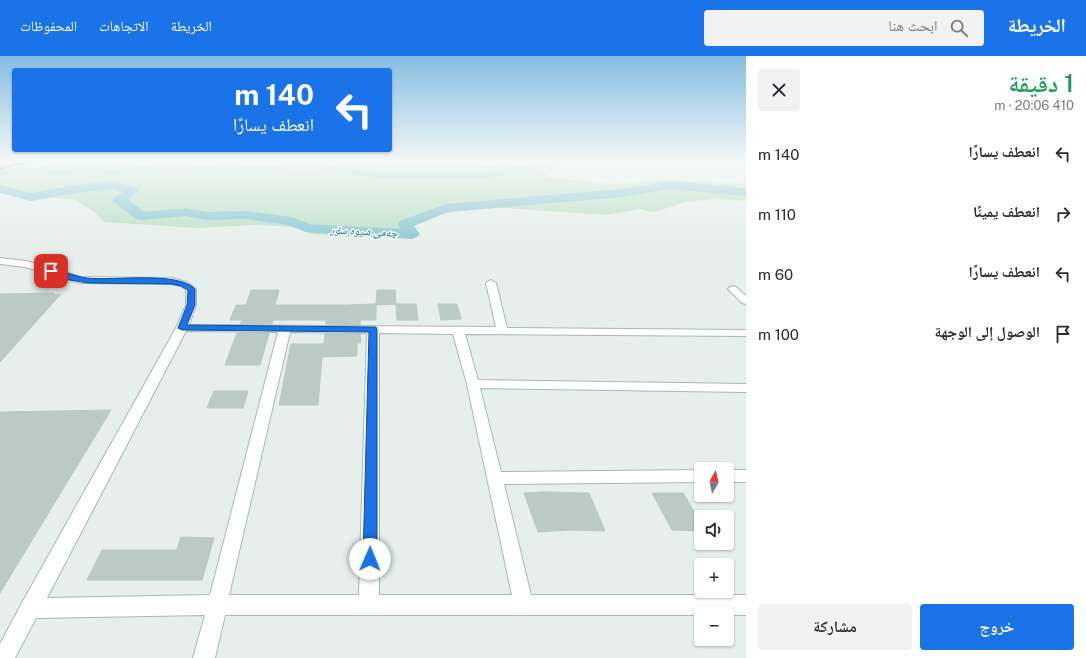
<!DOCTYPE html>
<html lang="ar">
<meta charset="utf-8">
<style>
body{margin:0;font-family:"Public Sans","Noto Naskh Arabic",sans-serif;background:#f2f2f3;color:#2b2b33;direction:rtl;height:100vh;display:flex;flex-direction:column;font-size:15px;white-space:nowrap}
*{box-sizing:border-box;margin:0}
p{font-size:13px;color:#7c7c81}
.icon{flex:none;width:22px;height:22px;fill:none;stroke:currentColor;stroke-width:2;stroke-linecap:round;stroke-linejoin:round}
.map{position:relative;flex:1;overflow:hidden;direction:ltr}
.drawer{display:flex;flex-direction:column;background:#fff;width:340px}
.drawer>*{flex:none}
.top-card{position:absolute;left:12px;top:12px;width:380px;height:84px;border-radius:4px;box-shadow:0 1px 3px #0004;direction:rtl;background:#1a73e8;color:#fff;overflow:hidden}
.needle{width:26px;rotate:9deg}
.buttons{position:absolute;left:694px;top:406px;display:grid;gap:8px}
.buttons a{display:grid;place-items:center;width:40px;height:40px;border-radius:4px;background:#fff;box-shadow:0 1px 3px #0004;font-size:20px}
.pin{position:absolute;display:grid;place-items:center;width:34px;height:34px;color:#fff;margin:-17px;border-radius:8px;box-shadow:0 2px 6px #0006}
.me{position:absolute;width:44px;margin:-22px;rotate:1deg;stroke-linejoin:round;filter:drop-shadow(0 0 3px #0008)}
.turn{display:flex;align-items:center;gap:14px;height:84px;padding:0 12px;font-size:18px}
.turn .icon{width:52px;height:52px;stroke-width:2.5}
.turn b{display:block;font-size:28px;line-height:34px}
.round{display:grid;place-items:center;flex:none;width:42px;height:42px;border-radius:4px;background:#f2f2f3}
.overview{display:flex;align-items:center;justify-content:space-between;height:68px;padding:0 12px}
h1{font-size:24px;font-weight:600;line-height:30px;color:#1e9e55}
.cta{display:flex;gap:8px;margin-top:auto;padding:8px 12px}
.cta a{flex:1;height:46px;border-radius:4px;background:#1a73e8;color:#fff;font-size:16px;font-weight:600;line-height:46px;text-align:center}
.cta a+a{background:#f2f2f3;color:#2b2b33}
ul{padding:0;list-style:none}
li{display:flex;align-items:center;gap:12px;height:60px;padding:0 12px}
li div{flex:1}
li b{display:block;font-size:15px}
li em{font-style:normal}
header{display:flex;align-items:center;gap:24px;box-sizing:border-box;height:56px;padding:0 20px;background:#1a73e8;color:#fff}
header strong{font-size:19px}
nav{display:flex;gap:22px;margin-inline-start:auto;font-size:14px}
.search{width:280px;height:36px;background:#f2f2f3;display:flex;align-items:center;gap:10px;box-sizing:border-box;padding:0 14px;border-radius:4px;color:#7c7c81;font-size:15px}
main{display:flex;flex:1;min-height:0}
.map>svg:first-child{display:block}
.green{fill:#bfe0c8}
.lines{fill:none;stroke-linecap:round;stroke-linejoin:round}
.river{fill:#8ec9d4;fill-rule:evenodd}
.building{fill:#bbcac4;stroke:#b8c9c2}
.minor-casing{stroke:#a8b8b2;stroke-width:2}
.highway-casing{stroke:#c2cac8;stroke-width:2}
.minor{fill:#fff;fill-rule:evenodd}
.highway{fill:#2f6f62;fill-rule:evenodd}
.route{fill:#1a73e8;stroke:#114b97}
.labels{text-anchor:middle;stroke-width:3;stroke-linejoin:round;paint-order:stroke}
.far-water-label{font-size:11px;font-style:italic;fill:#1c6f80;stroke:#f7fbf9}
</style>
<header>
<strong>الخريطة</strong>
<div class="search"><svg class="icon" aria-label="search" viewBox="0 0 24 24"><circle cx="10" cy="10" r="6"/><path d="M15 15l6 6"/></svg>ابحث هنا</div>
<nav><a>الخريطة</a><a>الاتجاهات</a><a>المحفوظات</a></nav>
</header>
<main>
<section class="drawer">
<div class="overview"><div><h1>1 دقيقة</h1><p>410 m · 20:06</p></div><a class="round"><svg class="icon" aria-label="close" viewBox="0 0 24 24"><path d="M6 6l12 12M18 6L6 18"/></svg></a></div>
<ul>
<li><svg class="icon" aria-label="left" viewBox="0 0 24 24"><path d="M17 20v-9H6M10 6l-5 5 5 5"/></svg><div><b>انعطف يسارًا</b></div><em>140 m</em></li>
<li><svg class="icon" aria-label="right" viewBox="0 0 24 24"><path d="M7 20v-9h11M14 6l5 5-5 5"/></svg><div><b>انعطف يمينًا</b></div><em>110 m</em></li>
<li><svg class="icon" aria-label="left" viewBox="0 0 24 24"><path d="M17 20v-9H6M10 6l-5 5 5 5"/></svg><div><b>انعطف يسارًا</b></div><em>60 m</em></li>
<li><svg class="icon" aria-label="arrive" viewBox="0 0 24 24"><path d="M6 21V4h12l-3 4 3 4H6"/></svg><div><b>الوصول إلى الوجهة</b></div><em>100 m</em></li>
</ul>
<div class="cta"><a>خروج</a><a>مشاركة</a></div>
</section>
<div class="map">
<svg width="746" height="602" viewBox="0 0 746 602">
<rect width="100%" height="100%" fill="#e6efeb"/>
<!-- green -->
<path class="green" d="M 66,105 L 246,105 L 275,113 L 342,105 L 412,105 L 488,110 L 559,105 L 546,121 L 612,128 L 670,124 L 746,128 L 746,145 L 717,143 L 685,146 L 659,155 L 651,156 L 640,153 L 605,159 L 492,151 L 456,155 L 415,164 L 403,180 L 356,181 L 311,178 L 294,171 L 254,169 L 197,172 L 104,166 C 96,155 87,152 76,144 L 0,137 L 0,111 L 33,112 Z"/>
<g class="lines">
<!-- river -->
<path class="river" d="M 302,105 L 314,105 L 337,111 L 380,116 L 488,116 L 545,105 L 566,105 L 561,108 L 488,122 L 380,122 L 337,117 L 310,110 L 264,116 L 220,117 L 171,114 L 111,119 L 88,117 L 63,119 L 25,117 L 0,119 L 0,113 L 25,111 L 63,113 L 88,111 L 111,113 L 171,108 L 220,111 L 264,110 Z
M 115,125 L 137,132 L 139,135 L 128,143 L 144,156 L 185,152 L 208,156 L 246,155 L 292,161 L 309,168 L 401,173 L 398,168 L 400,165 L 446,148 L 622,133 L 670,125 L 746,132 L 746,140 L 670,133 L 622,141 L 448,156 L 414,170 L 420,178 L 417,181 L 412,183 L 306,176 L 288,169 L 246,163 L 208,164 L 185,160 L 141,164 L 136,163 L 114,146 L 112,143 L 123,136 L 114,133 L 75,137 L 31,145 L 0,137 L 0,129 L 31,137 L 75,129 Z"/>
</g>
<!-- building -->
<path class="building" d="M 251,234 L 279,234 L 275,249 L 346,249 L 376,248 L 377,234 L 395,234 L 396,248 L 416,248 L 418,264 L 397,264 L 396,248 L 376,249 L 376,264 L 360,264 L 360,269 L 326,268 L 326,264 L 273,264 L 272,268 L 240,268 L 242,264 L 230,264 L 236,249 L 246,249 Z
M 54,237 L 53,239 L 61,238 L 0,306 L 0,238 Z
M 438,248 L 457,248 L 461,263 L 441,264 Z
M 237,277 L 269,277 L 260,309 L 225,309 Z
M 325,278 L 360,278 L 361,287 L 357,287 L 357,300 L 322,301 L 318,349 L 279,349 L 291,288 L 324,288 Z
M 214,335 L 248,335 L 243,352 L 207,352 Z
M 111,354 L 0,537 L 0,356 Z
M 544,436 L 589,437 L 605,475 L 570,474 L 538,476 L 524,437 Z
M 652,437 L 683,437 L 701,467 L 701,475 L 672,474 Z
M 181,481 L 214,482 L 202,524 L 87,524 L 102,494 L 177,494 Z"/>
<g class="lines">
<!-- minor casing -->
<g class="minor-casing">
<path id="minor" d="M 0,202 L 26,205 L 81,221 L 171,222 L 187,226 L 196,233 L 196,249 L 189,269 L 496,271 L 486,227 L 491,224 L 496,227 L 507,272 L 746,274 L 746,280 L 465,278 L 478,324 L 746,328 L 746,336 L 480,332 L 501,416 L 701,414 L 701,426 L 504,428 L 531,539 L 746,539 L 746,559 L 727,559 L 727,557 L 701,557 L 701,559 L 225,559 L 215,602 L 193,602 L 205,559 L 36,562 L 15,602 L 0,602 L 0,588 L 23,545 L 176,272 L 186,249 L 186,234 L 181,230 L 171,228 L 80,227 L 25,211 L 0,208 ZM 186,275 L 278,276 L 210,539 L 47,542 ZM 290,276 L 367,277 L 359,539 L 229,539 ZM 379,277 L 453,278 L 467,328 L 512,539 L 379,539 Z
M 733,230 L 736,231 L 746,240 L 746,248 L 742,247 L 728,233 L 730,231 Z
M 727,414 L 746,414 L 746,426 L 727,426 Z"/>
</g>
<!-- highway casing -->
<g class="highway-casing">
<path id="highway" d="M 25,105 L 35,105 L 0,114 L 0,110 Z"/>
</g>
<!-- minor -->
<use href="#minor" class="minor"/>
<!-- highway -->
<use href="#highway" class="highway"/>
</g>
<!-- sky -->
<linearGradient id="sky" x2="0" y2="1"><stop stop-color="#84bce0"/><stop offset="0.56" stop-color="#f4f8f6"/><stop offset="1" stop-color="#f4f8f6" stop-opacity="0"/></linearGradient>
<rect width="746" height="189" fill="url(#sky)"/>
<!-- route -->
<path class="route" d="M 48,213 C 56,212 76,221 87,222 C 112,225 179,215 195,233 L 195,249 L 187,269 L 376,271 L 377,273 L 377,503 L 375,508 L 370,510 L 365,508 L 363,503 L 369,276 L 182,274 L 178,272 L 187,249 L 188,234 L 181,230 L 171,228 L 88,227 L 70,224 L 48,217 Z"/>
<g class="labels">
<!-- far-water labels -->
<g class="far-water-label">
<text transform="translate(364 175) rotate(3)" y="4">چەمی شیوە سۆر</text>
</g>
</g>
</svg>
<div class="buttons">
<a><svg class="needle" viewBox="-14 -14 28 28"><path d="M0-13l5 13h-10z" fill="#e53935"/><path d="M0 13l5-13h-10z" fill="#7c7c81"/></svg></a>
<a><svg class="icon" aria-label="sound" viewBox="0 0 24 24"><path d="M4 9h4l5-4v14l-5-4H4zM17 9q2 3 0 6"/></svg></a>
<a>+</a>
<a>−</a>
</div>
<div class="pin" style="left:51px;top:215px;background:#d93025"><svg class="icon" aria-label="arrive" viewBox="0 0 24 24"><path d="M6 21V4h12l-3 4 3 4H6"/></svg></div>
<svg class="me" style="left:370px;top:503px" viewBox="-20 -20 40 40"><circle r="19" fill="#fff"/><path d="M0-13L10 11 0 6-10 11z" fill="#1a73e8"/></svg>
<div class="top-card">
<div class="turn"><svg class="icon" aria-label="left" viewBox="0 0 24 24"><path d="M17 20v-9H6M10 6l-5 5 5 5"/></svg><div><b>140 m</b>انعطف يسارًا</div></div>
</div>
</div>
</main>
